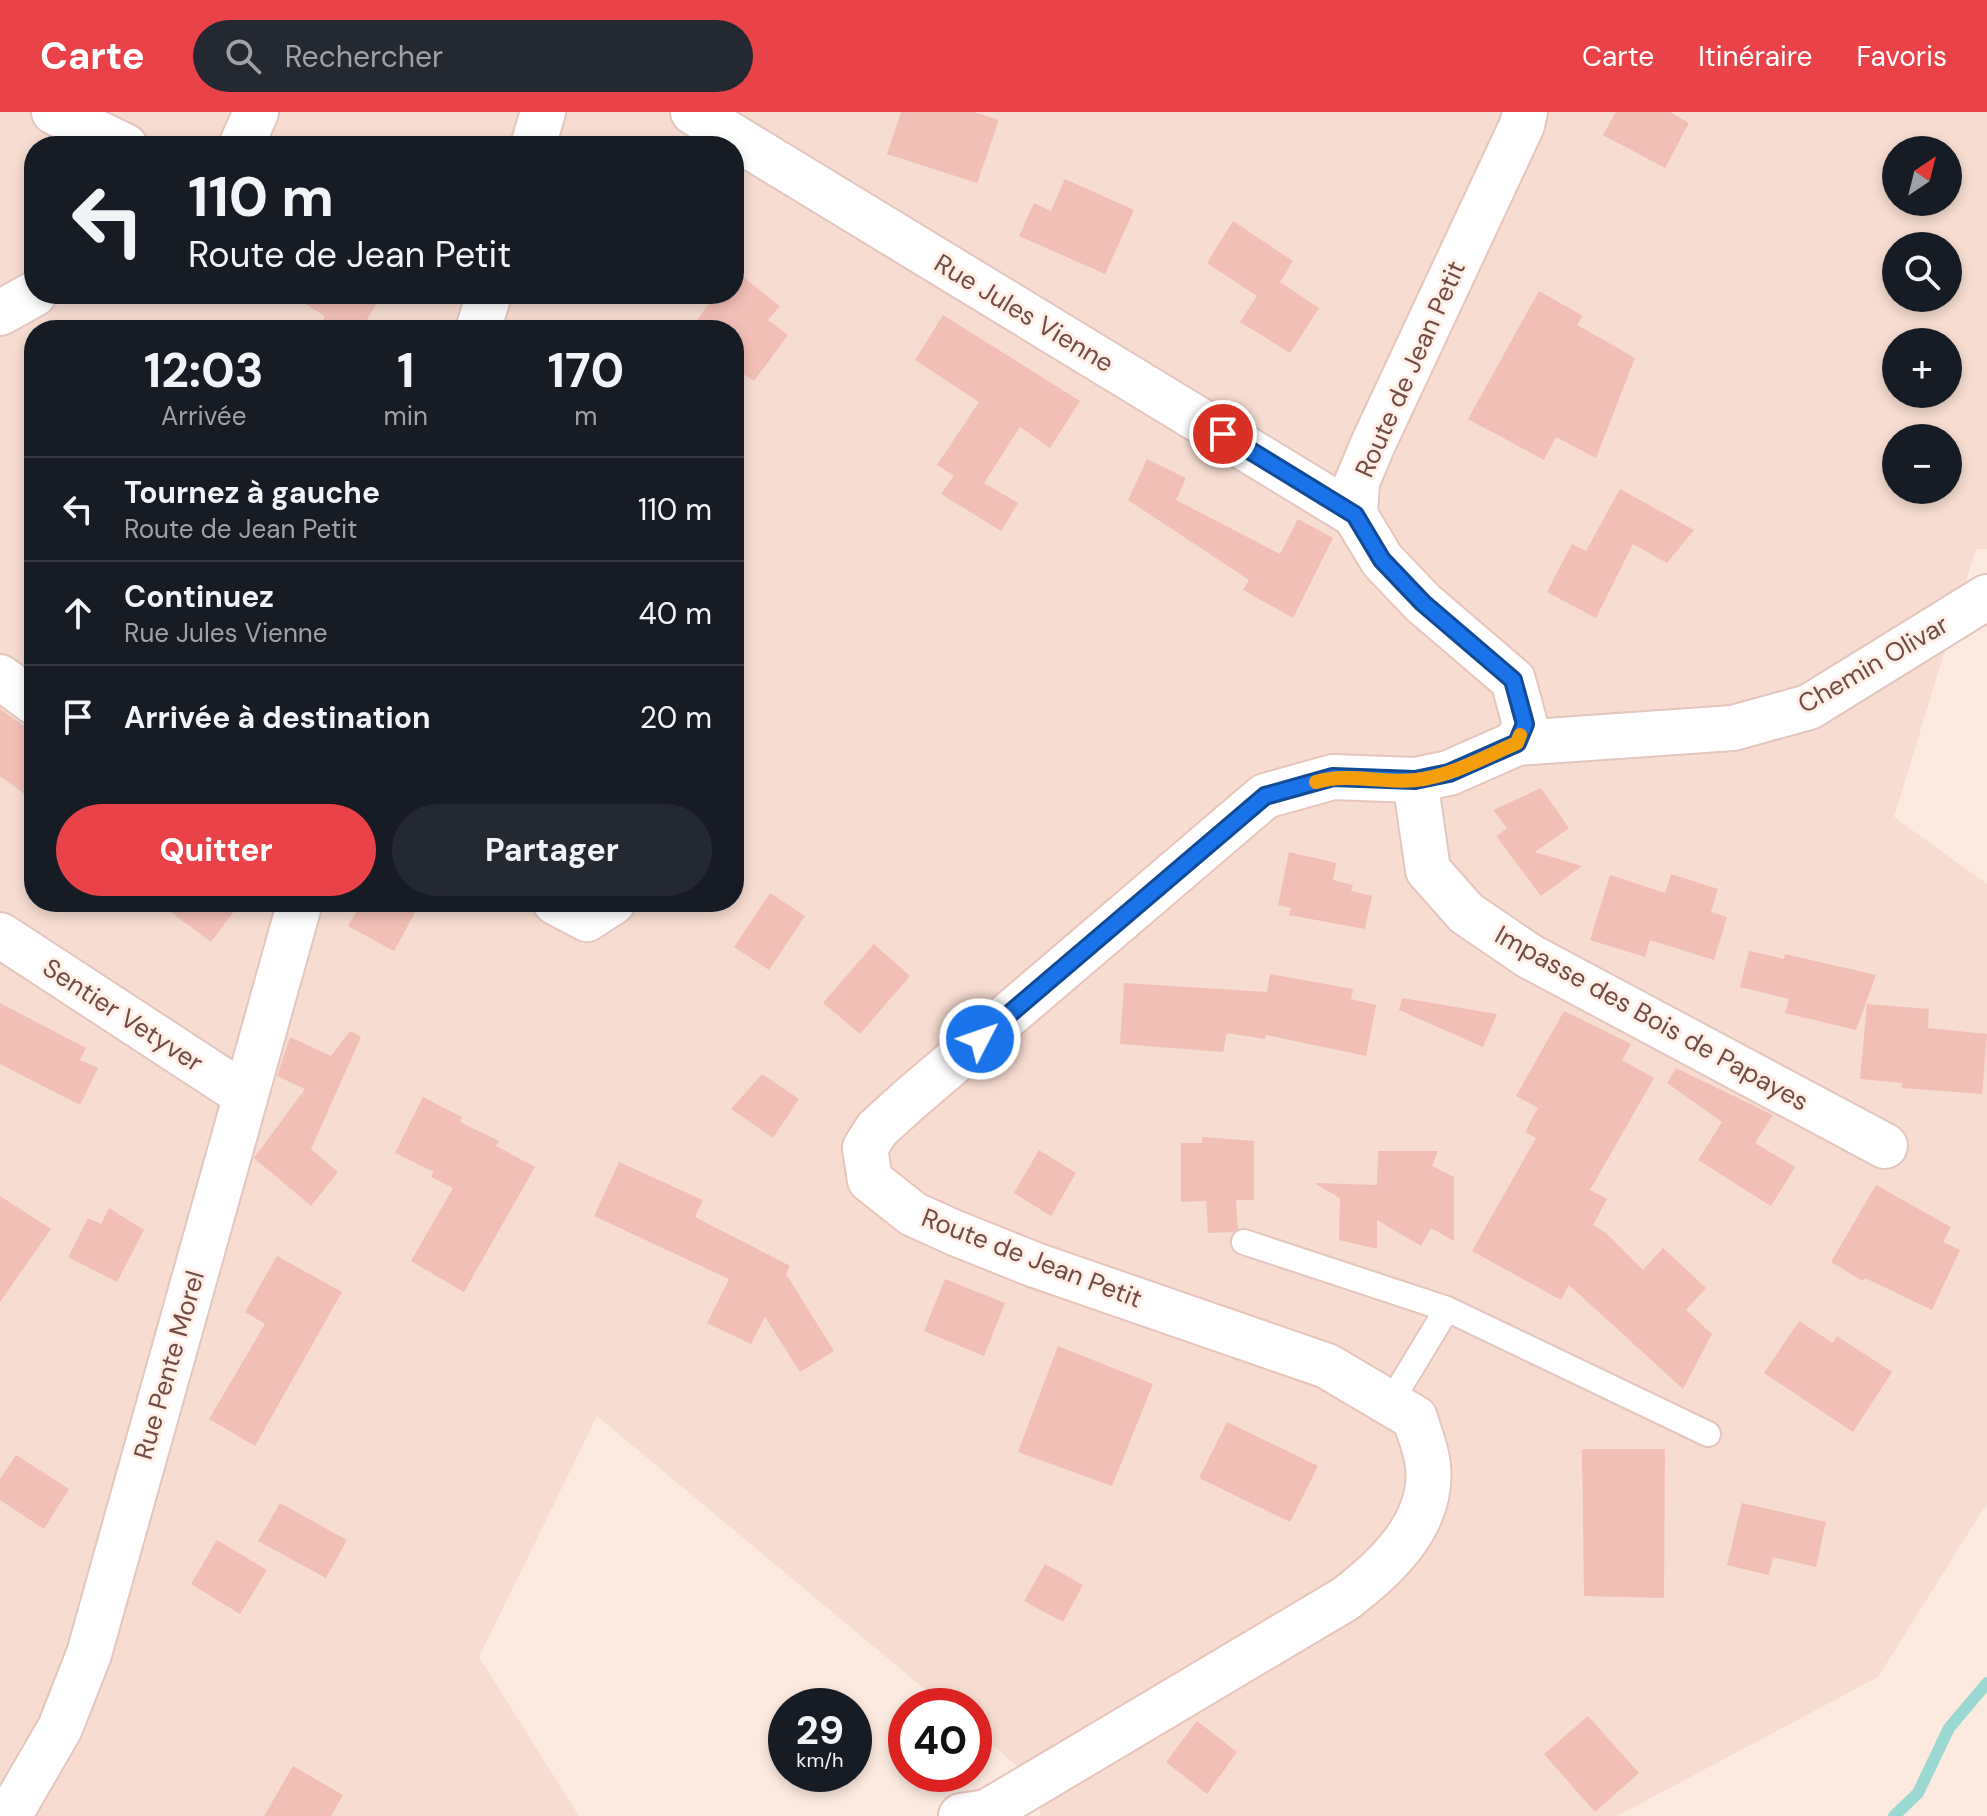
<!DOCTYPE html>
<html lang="fr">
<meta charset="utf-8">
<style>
body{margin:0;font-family:"DM Sans",sans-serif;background:#242831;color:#f1f3f6;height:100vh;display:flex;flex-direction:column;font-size:30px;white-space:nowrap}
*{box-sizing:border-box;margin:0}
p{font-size:26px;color:#9ea1a6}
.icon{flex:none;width:44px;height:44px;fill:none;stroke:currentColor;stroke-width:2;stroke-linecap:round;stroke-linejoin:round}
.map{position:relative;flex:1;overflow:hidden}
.panel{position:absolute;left:24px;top:208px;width:720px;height:592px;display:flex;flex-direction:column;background:#171b24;border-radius:32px;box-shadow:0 4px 12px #0003}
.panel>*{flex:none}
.top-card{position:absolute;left:24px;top:24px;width:720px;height:168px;border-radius:32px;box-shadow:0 4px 12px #0003;background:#171b24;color:#f1f3f6;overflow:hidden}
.needle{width:52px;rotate:35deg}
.fabs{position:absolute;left:1882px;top:24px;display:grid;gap:16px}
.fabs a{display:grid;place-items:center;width:80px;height:80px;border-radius:50%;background:#171b24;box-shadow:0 4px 12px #0003;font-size:40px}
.speed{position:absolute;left:768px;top:1576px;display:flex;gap:16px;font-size:40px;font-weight:700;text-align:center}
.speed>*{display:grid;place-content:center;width:104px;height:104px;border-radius:50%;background:#171b24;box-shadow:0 4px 12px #0003;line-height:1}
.speed small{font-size:20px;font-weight:400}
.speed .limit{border:12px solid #d22;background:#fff;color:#111}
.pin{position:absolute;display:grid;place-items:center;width:68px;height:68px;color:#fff;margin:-34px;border:4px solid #fff;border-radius:50%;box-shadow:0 2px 8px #0007}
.me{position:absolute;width:88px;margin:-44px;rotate:49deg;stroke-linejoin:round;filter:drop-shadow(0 0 6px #0008)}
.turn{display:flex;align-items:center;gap:28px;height:168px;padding:0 32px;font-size:36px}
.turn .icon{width:104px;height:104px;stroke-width:2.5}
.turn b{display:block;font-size:56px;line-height:68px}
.eta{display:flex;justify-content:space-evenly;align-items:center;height:136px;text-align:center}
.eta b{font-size:48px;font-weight:700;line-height:56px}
.cta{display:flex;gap:16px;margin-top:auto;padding:16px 32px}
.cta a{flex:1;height:92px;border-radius:48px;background:#e94249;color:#fff;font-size:32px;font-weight:700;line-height:92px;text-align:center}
.cta a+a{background:#242831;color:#f1f3f6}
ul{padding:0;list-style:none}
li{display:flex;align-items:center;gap:24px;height:104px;padding:0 32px;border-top:2px solid #363941}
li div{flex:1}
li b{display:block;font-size:30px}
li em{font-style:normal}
header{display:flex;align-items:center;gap:48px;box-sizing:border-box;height:112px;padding:0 40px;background:#e94249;color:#fff}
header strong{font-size:38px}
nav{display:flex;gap:44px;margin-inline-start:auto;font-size:28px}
.search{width:560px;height:72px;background:#242831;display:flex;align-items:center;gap:20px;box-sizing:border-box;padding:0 28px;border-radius:44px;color:#9ea1a6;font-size:30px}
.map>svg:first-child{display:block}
.residential{fill:#f6dcd1;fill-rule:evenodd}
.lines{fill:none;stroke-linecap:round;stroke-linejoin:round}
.stream{stroke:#9bd8d1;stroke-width:12}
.building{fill:#f2bfb7}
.lane-casing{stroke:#e2c6bf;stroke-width:28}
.street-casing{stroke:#e2c6bf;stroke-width:48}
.secondary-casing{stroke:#e8c5bc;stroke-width:48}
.lane{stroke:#fff;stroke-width:24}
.street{stroke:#fff;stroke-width:44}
.secondary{stroke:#fff;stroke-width:44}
.route-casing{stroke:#114b97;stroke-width:20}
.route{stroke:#1a73e8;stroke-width:14}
.slow{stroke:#f59e0b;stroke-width:14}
.labels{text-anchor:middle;stroke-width:6;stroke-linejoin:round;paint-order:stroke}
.street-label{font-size:26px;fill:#734b47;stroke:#ffefe6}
</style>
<header>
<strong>Carte</strong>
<div class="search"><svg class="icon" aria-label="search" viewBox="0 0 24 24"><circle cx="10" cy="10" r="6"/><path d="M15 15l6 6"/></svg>Rechercher</div>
<nav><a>Carte</a><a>Itinéraire</a><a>Favoris</a></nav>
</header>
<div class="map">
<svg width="1987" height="1704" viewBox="0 0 1987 1704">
<rect width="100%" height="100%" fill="#fceae0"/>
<!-- residential -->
<path class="residential" d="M 0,0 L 1987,0 L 1987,437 L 1976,437 L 1894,705 L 1987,772 L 1987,1391 L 1878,1565 L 1617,1704 L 1040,1704 L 1040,1673 L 974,1618 L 974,1594 L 945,1594 L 597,1304 L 479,1545 L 579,1704 L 0,1704 ZM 34,34 L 734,34 L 734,182 L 34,182 ZM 1896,38 L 1948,38 L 1948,90 L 1896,90 ZM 1896,134 L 1948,134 L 1948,186 L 1896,186 ZM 34,218 L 734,218 L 734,790 L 34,790 ZM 1896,230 L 1948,230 L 1948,282 L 1896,282 ZM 1896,326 L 1948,326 L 1948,378 L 1896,378 Z"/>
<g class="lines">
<!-- stream -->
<path class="stream" d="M 1894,1704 L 1918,1681 L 1949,1616 L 1987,1571"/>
</g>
<!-- building -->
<path class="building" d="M 901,0 L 974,0 L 999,8 L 977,71 L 887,42 Z
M 1616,0 L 1670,0 L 1689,11 L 1665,56 L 1603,23 Z
M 1065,67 L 1134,98 L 1105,162 L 1019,124 L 1034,91 L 1051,99 Z
M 1233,109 L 1293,149 L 1280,170 L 1319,196 L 1290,241 L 1240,210 L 1257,184 L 1207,151 Z
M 734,158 L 780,194 L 768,208 L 788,223 L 754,269 L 734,256 L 734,218 L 690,218 L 716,182 L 734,182 Z
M 1539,179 L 1583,204 L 1577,213 L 1635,246 L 1596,346 L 1556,325 L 1544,348 L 1468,307 Z
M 289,182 L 358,182 L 376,192 L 361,218 L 318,218 L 325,204 Z
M 943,203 L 1080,289 L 1050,336 L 1020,315 L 984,371 L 1018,391 L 1001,419 L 941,382 L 954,364 L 937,353 L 979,290 L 915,248 Z
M 1147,347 L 1186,366 L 1176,388 L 1280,442 L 1298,407 L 1333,426 L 1293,506 L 1243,478 L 1249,468 L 1128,388 Z
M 1620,377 L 1694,418 L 1667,451 L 1633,432 L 1596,506 L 1547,480 L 1572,432 L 1586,439 Z
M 0,597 L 34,621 L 34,689 L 0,664 Z
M 1541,676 L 1569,716 L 1535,740 L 1582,754 L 1541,784 L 1499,728 L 1497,724 L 1507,716 L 1493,698 Z
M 1289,740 L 1336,751 L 1333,768 L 1353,773 L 1351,779 L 1372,784 L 1365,817 L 1289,803 L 1291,796 L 1278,793 Z
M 1671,762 L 1718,777 L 1711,800 L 1727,805 L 1714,848 L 1650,828 L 1645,845 L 1590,828 L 1610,763 L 1665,781 Z
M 770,781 L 805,804 L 769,858 L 734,835 Z
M 157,790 L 241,790 L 211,830 Z
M 362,790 L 421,790 L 394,839 L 348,814 Z
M 874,832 L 910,864 L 860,922 L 823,891 Z
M 1749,839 L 1784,847 L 1785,842 L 1876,863 L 1856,918 L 1785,901 L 1789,887 L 1740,875 Z
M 1270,862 L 1353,877 L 1351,887 L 1376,893 L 1366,944 L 1266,923 L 1265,927 L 1227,921 L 1223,940 L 1120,932 L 1124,871 L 1267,880 Z
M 1402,886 L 1497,902 L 1483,935 L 1399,898 Z
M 0,891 L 86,936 L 80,948 L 98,956 L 80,993 L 0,952 Z
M 1867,892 L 1929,897 L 1928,916 L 1987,922 L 1982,982 L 1902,976 L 1902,971 L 1860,967 Z
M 1564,899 L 1631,932 L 1622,948 L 1654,966 L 1590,1078 L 1607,1087 L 1593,1113 L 1606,1121 L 1643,1158 L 1663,1136 L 1706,1176 L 1686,1198 L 1712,1222 L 1683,1277 L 1569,1173 L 1561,1188 L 1472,1139 L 1536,1026 L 1525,1020 L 1538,996 L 1516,984 Z
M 350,919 L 361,925 L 311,1037 L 338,1060 L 311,1094 L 254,1046 L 305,977 L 277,964 L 290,925 L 331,944 Z
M 1676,956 L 1773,1003 L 1755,1031 L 1795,1055 L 1771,1094 L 1698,1048 L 1722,1010 L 1667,971 Z
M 762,962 L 799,987 L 773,1026 L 731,997 Z
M 423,985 L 462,1005 L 460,1010 L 499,1029 L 496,1034 L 535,1055 L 464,1180 L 411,1149 L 453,1076 L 431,1065 L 434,1060 L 395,1041 Z
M 1202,1025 L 1254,1029 L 1254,1088 L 1236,1088 L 1238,1117 L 1233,1120 L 1208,1121 L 1206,1089 L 1181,1090 L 1181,1031 L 1202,1031 Z
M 1039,1038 L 1076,1061 L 1051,1104 L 1014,1081 Z
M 1378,1039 L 1438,1039 L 1432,1054 L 1454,1065 L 1454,1129 L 1431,1116 L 1421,1134 L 1377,1108 L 1377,1137 L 1339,1128 L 1340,1086 L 1314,1071 L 1377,1073 Z
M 619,1050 L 703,1088 L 695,1105 L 790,1154 L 786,1162 L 834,1239 L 800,1260 L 765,1205 L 751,1232 L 707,1211 L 729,1167 L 594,1104 Z
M 1876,1073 L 1951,1115 L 1943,1130 L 1960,1138 L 1932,1198 L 1865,1166 L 1863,1169 L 1831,1150 Z
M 0,1084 L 51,1117 L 0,1190 Z
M 109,1096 L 144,1118 L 117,1170 L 68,1145 L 88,1106 L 101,1112 Z
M 277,1144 L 342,1180 L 255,1334 L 209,1307 L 265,1212 L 245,1200 Z
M 945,1167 L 1005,1191 L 984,1244 L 924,1219 Z
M 1799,1209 L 1833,1231 L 1837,1224 L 1892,1260 L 1853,1320 L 1764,1261 Z
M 1058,1234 L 1153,1272 L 1112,1374 L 1018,1340 Z
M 1227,1310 L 1318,1354 L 1290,1410 L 1199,1366 Z
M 1582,1337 L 1665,1337 L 1664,1486 L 1584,1484 Z
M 16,1343 L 69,1377 L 44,1417 L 0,1388 L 0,1367 Z
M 280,1391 L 347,1428 L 326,1466 L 258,1429 Z
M 1742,1391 L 1826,1410 L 1816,1455 L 1773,1445 L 1769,1463 L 1727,1453 Z
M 217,1428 L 267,1458 L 240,1502 L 191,1472 Z
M 1045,1452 L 1083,1473 L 1063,1510 L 1024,1489 Z
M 1588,1604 L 1639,1661 L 1595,1700 L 1544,1642 Z
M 1197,1609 L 1237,1640 L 1207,1682 L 1166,1650 Z
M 293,1654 L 343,1683 L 331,1704 L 264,1704 Z"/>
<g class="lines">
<!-- lane casing -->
<g class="lane-casing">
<path id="lane" d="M 1244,1130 L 1447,1197 L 1708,1322
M 1390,1291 L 1447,1197"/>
</g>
<!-- street casing -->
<g class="street-casing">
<path id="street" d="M 54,0 L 125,34
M 693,0 L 1355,403
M 241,34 L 256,0
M 533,34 L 543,0
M 0,201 L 34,182
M 478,218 L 489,182
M 0,565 L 34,590
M 1517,631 L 1733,616 L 1809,595 L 1987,485
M 1415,668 L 1428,758 L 1466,801 L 1529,844 L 1885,1034
M 555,790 L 587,807 L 613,790
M 0,823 L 245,983
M 9,1704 L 60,1616 L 89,1542 L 300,790"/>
</g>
<!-- secondary casing -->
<g class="secondary-casing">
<path id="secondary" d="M 961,1704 L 987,1700 L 1345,1487 C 1386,1456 1434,1411 1428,1354 C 1427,1339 1419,1321 1415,1306 L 1327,1254 L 1035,1153 L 955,1121 L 913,1102 L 870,1068 L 865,1036 L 877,1017 L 909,988 L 1265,684 L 1333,665 L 1415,668 L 1449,661 L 1517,631 L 1525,612 L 1513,568 L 1423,491 L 1382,448 L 1355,403 L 1357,370 L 1373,332 L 1522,13 L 1525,0"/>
</g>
<!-- lane -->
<use href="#lane" class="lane"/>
<!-- street -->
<use href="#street" class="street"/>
<!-- secondary -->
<use href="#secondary" class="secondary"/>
</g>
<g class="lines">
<!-- route casing -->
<g class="route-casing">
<path id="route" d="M 980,927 L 1265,684 L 1333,665 L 1415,668 L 1449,661 L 1517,631 L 1525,612 L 1513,568 L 1423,491 L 1382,448 L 1355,403 L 1223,322"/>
</g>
<!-- route -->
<use href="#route" class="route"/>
<!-- slow -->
<path class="slow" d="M 1316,670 C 1349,660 1382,672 1416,668 C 1452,664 1484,645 1517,631 L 1520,623"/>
</g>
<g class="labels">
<!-- street labels -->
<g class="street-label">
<text transform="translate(1024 201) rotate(31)" y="9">Rue Jules Vienne</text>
<text transform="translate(1410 257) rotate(-66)" y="9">Route de Jean Petit</text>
<text transform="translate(1873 552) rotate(-30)" y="9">Chemin Olivar</text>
<text transform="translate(123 903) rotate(33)" y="9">Sentier Vetyver</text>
<text transform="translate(1652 906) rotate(29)" y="9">Impasse des Bois de Papayes</text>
<text transform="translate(1032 1146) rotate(21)" y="9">Route de Jean Petit</text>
<text transform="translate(169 1253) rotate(-74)" y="9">Rue Pente Morel</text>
</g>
</g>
</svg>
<div class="fabs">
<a><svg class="needle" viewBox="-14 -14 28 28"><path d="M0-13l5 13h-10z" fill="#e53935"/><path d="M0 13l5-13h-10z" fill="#9ea1a6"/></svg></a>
<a><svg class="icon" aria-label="search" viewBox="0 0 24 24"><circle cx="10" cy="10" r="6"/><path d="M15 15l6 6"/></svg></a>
<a>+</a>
<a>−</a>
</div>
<div class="speed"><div>29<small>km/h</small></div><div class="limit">40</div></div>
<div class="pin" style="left:1223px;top:322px;background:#d93025"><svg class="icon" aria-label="arrive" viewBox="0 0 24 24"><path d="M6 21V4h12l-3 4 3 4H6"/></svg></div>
<svg class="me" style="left:980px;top:927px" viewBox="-20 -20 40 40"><circle r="17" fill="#1a73e8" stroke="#fff" stroke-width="3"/><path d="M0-11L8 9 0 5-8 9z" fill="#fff"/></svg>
<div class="top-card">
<div class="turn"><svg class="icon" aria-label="left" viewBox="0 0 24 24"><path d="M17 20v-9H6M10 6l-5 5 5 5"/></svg><div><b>110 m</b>Route de Jean Petit</div></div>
</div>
<section class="panel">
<div class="eta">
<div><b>12:03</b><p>Arrivée</p></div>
<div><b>1</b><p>min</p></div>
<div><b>170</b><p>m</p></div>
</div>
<ul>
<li><svg class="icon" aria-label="left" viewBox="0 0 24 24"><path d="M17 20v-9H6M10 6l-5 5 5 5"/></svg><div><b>Tournez à gauche</b><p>Route de Jean Petit</p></div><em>110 m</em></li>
<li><svg class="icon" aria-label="ahead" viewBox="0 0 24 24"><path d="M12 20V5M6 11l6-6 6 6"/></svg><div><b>Continuez</b><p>Rue Jules Vienne</p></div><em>40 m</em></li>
<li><svg class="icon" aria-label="arrive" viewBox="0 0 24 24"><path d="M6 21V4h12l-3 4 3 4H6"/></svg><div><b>Arrivée à destination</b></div><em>20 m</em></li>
</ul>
<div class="cta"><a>Quitter</a><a>Partager</a></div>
</section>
</div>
